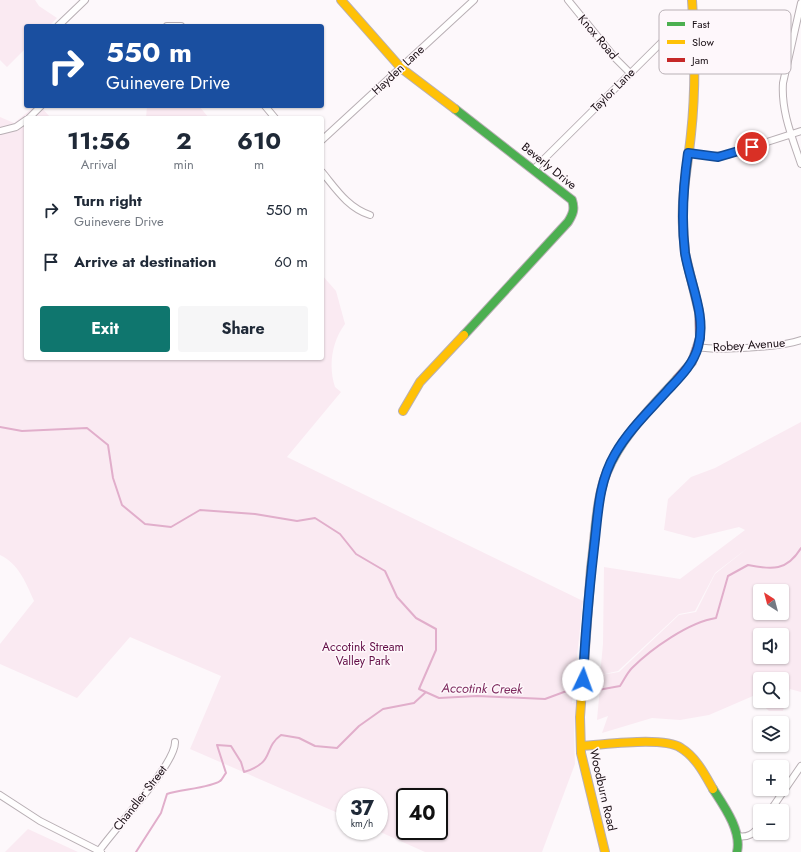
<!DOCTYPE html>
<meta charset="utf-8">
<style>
body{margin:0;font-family:Jost,sans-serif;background:#f6f6f7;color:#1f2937;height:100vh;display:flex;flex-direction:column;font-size:15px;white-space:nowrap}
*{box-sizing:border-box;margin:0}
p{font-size:13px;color:#747a83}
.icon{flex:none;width:22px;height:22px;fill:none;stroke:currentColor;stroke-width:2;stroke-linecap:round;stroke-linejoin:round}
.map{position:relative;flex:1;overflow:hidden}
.details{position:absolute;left:24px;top:116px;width:300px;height:244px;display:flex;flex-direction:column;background:#fff;border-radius:4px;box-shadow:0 1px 3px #0004}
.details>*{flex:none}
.guide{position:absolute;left:24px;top:24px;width:300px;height:84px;border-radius:4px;box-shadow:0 1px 3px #0004;background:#1a4fa0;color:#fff;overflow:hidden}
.needle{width:26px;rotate:324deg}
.buttons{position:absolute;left:753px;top:584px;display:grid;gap:8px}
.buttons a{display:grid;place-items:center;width:36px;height:36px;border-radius:4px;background:#fff;box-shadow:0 1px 3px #0004;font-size:20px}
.speed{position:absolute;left:336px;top:788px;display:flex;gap:8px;font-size:20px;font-weight:700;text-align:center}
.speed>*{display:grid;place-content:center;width:52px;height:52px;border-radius:50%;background:#fff;box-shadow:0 1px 3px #0004;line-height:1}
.speed small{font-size:10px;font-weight:400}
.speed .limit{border:2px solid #111;border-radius:6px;background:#fff;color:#111}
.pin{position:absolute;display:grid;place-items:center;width:34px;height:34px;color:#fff;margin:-17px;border:2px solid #fff;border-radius:50%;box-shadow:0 1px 4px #0007}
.me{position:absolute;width:44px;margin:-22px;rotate:3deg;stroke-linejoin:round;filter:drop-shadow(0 0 3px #0008)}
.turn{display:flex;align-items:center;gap:14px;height:84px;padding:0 16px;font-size:18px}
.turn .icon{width:52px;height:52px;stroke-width:2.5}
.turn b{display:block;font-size:28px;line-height:34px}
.eta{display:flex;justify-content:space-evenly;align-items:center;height:68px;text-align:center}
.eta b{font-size:24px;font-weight:700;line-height:28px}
.action{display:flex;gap:8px;margin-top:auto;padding:8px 16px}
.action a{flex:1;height:46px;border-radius:4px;background:#0f766e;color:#fff;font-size:16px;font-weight:700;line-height:46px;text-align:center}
.action a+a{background:#f6f6f7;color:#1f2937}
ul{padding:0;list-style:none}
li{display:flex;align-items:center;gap:12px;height:52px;padding:0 16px}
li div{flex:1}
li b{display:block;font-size:15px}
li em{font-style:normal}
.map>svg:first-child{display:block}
.green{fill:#faeaf2;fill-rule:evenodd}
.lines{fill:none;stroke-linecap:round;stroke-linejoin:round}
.stream{stroke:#e1aecb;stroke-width:2}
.street-casing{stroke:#b8afb4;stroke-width:8}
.fast-casing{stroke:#b8afb4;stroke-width:10}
.slow-casing{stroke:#b8afb4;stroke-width:10}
.jam-casing{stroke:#b8afb4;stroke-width:10}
.street{stroke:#fffefe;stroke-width:6}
.fast{stroke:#4caf50;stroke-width:8}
.slow{stroke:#ffc107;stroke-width:8}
.jam{stroke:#c62828;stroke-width:8}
.route-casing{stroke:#114b97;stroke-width:10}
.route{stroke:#1a73e8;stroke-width:7}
.labels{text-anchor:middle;stroke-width:3;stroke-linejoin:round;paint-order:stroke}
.street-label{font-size:12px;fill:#190e14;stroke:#fef7fb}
.park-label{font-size:12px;fill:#641048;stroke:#fef7fb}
.water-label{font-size:13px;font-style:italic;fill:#7d2a5e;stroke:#fef7fb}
.key{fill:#fef7fb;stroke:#b9b1b6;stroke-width:1}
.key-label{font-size:11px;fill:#190e14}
</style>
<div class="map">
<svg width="801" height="852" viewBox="0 0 801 852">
<rect width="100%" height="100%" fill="#fdf8fb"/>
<!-- green -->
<path class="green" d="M 0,0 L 35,0 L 39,6 L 57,18 L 49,26 L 26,26 L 26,48 L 7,67 L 0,60 Z
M 35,106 L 40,106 L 51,118 L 26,118 L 26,358 L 322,358 L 322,275 L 336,291 L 345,324 C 332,341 328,366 335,387 L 341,392 L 287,457 L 583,601 L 572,703 L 576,702 L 574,733 L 575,764 L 542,852 L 425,852 L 378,831 L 379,797 L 345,797 L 345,816 L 190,749 L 221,676 L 130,637 L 77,698 L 0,664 L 0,644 L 34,601 C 26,583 19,564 0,555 L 0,117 L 14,123 ZM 405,797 L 439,797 L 439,831 L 405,831 Z
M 147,106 L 199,106 L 209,118 L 146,118 Z
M 801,422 L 801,692 L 790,689 L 783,711 L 769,711 L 753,696 L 709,715 L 680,720 L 652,718 L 602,733 L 608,716 L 597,720 L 601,675 L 619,672 L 679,615 L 696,612 L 715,574 L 749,547 L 715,573 L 695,611 L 679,614 L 618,671 L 600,675 L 603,644 L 604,567 L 680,579 L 745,530 L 739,527 L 694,538 L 664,530 L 668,499 L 691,477 L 715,468 ZM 760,591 L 782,591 L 782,613 L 760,613 ZM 760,635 L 782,635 L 782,657 L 760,657 ZM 760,679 L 782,679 L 782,701 L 760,701 Z
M 28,829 L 78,852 L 5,852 Z"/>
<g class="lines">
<!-- stream -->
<path class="stream" d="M 0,427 L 22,431 L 87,428 L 108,445 L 113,478 L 122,505 L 145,524 L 171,527 L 200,510 L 255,514 L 297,521 L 315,518 L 340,534 L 356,554 L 385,571 L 397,597 L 416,618 L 436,629 L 436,650 L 419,689 L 439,698 L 477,696 L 545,699 L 572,689 L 581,689
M 585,690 L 598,690 L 620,686 C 624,680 627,673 632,668 C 651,649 689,622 716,618 L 728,576 L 748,565 C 772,570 787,571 801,548
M 136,852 L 161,813 L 167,794 C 179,790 213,787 220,781 C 222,780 224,775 226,773 L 217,745 L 231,746 L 241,762 L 244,772 C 276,762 262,749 281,735 L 299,738 L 315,746 L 337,748 L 359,726 L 383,709 L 414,703 L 426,692"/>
<!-- street casing -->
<g class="street-casing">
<path id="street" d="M 568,0 L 616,59 L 630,73
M 801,3 L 783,83 C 781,111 792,137 801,164
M 58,26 L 85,0
M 167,26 L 181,26
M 265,106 L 275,118
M 29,118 L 41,106
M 0,131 L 16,127 L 26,120
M 322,140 L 474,0
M 688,153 L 709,156 L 727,155 L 801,131
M 534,169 L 678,26 L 694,15
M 322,172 C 336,189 348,208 370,215
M 698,347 C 719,351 781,347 801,340
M 0,795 L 40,821 L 101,852
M 770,811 L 801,766
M 737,836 C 748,838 754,834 760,825
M 99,851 C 114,829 176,764 175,742"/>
</g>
<!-- fast casing -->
<g class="fast-casing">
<path id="fast" d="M 455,109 L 572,200 C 575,209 573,214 568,222 L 464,335
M 591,568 C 595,541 596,496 607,472 C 622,436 651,408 677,379
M 713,789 C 724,806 742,831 737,852"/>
</g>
<!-- slow casing -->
<g class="slow-casing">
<path id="slow" d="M 341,0 L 401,68 L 455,109
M 683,227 C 681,195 688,165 691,134 C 696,89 695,45 692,0
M 403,411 L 420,382 L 464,335
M 591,568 L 580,717 L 581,753 L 605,852
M 581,746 C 604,745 663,736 681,748 C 696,757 705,775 713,789"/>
</g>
<!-- jam casing -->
<g class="jam-casing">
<path id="jam" d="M 677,379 L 692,362 L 700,338 L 699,312 L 685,253 L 683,227"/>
</g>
<!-- street -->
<use href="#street" class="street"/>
<!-- fast -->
<use href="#fast" class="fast"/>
<!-- slow -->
<use href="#slow" class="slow"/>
<!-- jam -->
<use href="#jam" class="jam"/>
</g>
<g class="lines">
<!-- route casing -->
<g class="route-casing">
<path id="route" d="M 583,680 C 585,636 589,592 594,548 C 598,516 598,483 615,454 C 628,431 649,411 667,391 C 679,378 693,365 698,347 C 707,316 690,284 685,253 C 681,219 683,187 688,153 L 718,157 L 752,147"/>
</g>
<!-- route -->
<use href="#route" class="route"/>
</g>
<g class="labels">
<!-- street labels -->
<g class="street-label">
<text transform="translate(598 37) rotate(50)" y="4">Knox Road</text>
<text transform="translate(398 70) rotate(-43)" y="4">Hayden Lane</text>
<text transform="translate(613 90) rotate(-45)" y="4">Taylor Lane</text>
<text transform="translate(549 166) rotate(39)" y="4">Beverly Drive</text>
<text transform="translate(749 345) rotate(-4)" y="4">Robey Avenue</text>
<text transform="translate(603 790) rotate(77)" y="4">Woodburn Road</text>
<text transform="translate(140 798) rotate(-52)" y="4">Chandler Street</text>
</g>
<!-- park labels -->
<g class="park-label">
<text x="363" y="651">Accotink Stream<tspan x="363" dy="14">Valley Park</tspan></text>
</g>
<!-- water labels -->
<g class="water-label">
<text transform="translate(482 688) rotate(1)" y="5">Accotink Creek</text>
</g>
</g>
<!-- legend -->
<rect x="659" y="10" width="132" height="64" rx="6" class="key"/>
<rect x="667" y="22" width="18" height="4" fill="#4caf50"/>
<rect x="667" y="40" width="18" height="4" fill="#ffc107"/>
<rect x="667" y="58" width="18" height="4" fill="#c62828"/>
<g class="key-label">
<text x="692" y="28">Fast</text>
<text x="692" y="46">Slow</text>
<text x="692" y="64">Jam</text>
</g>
</svg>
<div class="buttons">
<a><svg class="needle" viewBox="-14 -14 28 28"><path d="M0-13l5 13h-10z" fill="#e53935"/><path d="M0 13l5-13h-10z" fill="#747a83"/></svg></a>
<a><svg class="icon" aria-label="sound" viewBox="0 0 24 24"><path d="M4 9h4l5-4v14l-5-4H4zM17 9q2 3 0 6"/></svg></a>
<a><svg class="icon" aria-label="search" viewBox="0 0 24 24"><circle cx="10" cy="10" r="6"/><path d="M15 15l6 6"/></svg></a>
<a><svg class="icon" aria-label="layers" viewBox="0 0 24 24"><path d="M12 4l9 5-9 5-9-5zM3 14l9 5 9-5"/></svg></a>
<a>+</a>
<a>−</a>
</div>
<div class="speed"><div>37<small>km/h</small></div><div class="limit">40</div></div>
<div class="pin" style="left:752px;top:147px;background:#d93025"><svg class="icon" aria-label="arrive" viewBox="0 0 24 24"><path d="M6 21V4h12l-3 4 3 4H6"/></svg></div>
<svg class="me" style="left:583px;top:680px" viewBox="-20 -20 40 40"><circle r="19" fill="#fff"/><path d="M0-13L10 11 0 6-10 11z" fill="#1a73e8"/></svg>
<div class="guide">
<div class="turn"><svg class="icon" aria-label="right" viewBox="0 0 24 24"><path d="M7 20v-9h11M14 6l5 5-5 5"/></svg><div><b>550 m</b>Guinevere Drive</div></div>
</div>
<section class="details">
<div class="eta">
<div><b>11:56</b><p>Arrival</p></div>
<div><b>2</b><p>min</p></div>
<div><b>610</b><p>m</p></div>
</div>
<ul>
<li><svg class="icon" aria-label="right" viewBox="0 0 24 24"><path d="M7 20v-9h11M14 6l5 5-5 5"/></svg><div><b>Turn right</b><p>Guinevere Drive</p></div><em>550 m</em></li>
<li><svg class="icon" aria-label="arrive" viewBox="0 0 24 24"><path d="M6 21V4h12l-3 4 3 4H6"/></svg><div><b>Arrive at destination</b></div><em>60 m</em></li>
</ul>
<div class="action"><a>Exit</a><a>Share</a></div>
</section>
</div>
